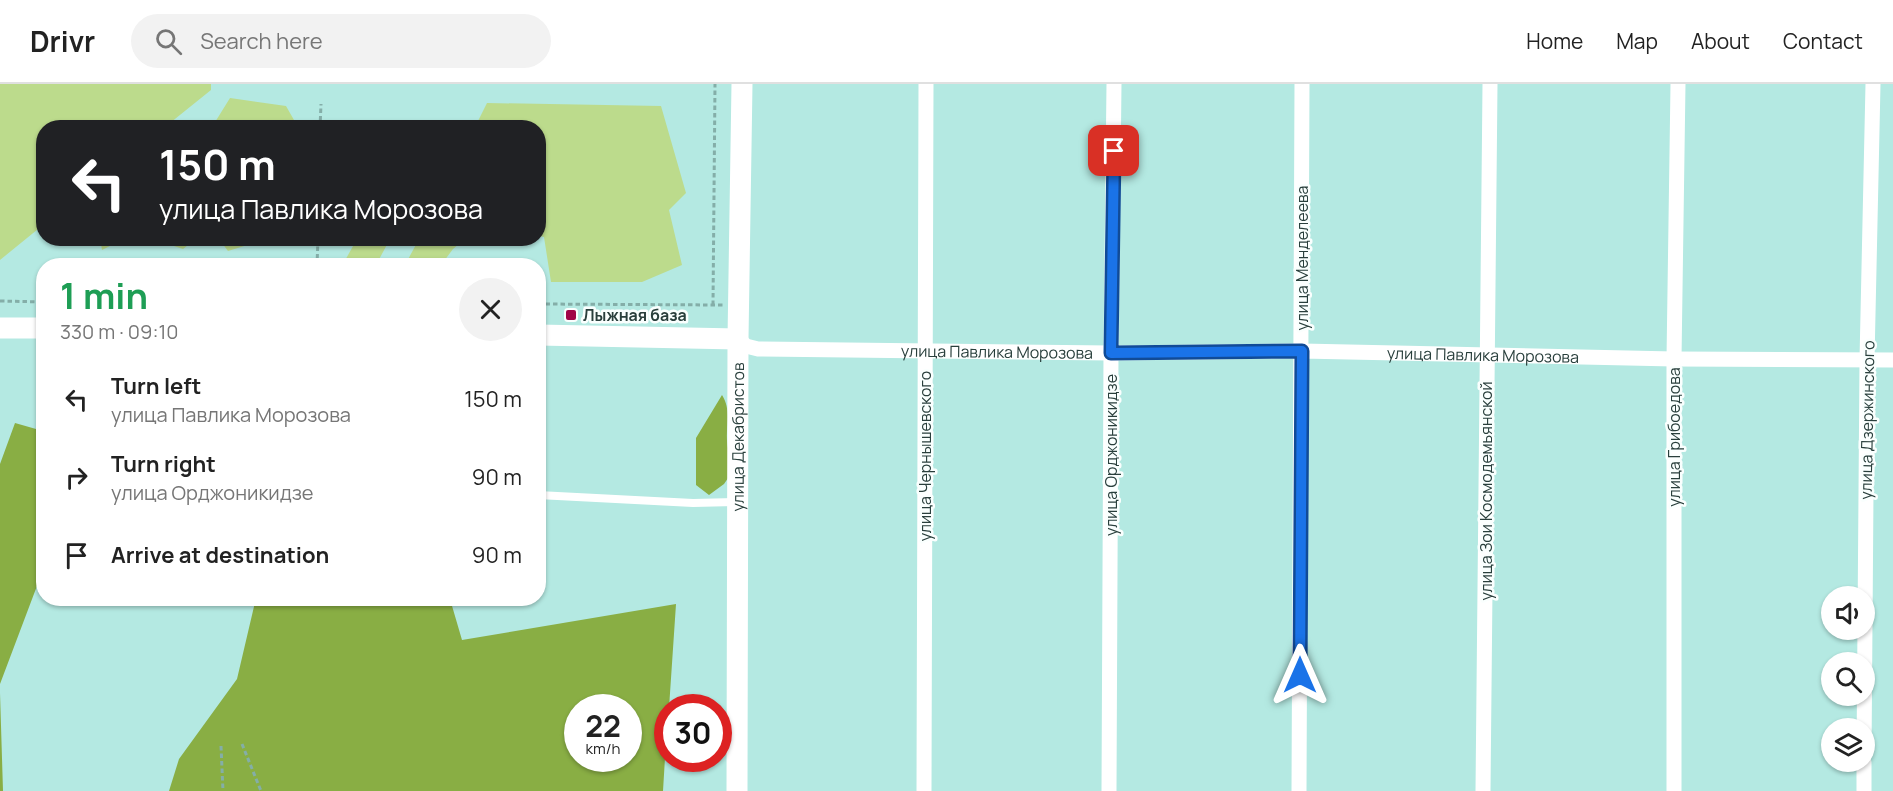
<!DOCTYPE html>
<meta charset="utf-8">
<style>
body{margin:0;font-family:Manrope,sans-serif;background:#f2f2f2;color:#222;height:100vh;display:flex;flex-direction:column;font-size:22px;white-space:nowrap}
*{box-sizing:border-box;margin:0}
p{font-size:20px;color:#767676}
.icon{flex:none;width:33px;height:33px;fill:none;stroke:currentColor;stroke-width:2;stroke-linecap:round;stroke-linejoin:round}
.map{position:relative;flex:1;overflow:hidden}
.drawer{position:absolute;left:36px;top:174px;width:510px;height:348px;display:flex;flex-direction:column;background:#fff;border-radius:24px;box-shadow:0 2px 4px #0004}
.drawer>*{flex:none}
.hud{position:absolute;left:36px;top:36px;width:510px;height:126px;border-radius:24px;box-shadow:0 2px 4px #0004;background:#202124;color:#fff;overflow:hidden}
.tools{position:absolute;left:1821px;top:502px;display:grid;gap:12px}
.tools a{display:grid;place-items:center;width:54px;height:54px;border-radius:50%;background:#fff;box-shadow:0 2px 4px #0004;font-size:30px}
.speed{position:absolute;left:564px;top:610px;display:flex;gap:12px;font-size:30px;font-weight:700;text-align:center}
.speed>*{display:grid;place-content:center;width:78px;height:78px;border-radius:50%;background:#fff;box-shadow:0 2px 4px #0004;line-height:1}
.speed small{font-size:15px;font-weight:400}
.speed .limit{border:9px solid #d22;background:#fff;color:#111}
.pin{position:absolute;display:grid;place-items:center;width:51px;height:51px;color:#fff;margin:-26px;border-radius:12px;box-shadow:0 3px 9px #0006}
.me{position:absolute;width:66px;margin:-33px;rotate:0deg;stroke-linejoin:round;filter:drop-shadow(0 0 4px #0008)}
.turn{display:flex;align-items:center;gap:21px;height:126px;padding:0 24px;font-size:27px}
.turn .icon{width:78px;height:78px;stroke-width:2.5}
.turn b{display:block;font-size:42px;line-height:51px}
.round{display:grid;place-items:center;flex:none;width:63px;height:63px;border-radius:32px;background:#f2f2f2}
.overview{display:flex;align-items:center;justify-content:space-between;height:102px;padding:0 24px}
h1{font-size:36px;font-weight:700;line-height:45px;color:#1e9e55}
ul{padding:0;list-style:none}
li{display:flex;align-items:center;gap:18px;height:78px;padding:0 24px}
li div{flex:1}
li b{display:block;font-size:22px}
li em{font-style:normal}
header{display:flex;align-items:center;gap:36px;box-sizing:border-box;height:84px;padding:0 30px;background:#fff;border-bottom:2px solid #e0e0e0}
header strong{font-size:28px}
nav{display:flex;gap:33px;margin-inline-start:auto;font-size:21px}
.search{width:420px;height:54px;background:#f2f2f2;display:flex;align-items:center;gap:15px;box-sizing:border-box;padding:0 21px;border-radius:33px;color:#767676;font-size:22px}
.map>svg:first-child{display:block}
.green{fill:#bcdb8c}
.forest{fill:#89ae44;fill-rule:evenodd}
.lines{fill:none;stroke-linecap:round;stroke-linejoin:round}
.path{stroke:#84aea8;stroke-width:3;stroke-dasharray:4.5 3;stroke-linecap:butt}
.lane{stroke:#fff;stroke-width:8}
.street{stroke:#fff;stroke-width:15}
.secondary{stroke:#fff;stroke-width:21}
.route-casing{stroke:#114b97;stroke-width:15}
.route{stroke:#1a73e8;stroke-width:10}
.poi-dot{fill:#a00547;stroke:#fafffe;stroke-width:2}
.labels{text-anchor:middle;stroke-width:5;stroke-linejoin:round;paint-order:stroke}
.street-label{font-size:16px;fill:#293f3c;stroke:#fafffe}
.poi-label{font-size:16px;font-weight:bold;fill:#293f3c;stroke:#fafffe;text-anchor:start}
</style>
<header>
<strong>Drivr</strong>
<div class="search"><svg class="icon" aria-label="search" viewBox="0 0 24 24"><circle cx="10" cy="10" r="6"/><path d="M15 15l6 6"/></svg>Search here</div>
<nav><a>Home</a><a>Map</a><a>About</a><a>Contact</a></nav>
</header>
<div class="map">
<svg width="1893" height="707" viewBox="0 0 1893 707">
<rect width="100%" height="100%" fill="#b4e9e2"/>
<!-- green -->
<path class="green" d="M 0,0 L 211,0 L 211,6 L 165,43 L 44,44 L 43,141 L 0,176 Z
M 230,14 L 286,22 L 298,43 L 212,43 Z
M 487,19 L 661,22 L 686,109 L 669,126 L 682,181 L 642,198 L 551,198 L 544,153 L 539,152 L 538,44 L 475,43 Z
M 100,154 L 124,154 L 124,155 L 102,166 Z
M 169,155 L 169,154 L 196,155 L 183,165 L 168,160 Z
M 219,155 L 255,155 L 254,159 L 228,167 Z
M 357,155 L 390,155 L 376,181 L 343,180 Z
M 419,155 L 419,154 L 465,155 L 453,165 L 441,181 L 405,181 Z"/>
<!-- forest -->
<path class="forest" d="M 722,311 C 733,329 724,344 728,364 C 729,370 734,376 737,381 L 724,400 L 709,411 L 696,401 L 696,354 Z
M 15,339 L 43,347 L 43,486 L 0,600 L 0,380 Z
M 256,514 L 450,515 L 462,556 L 676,520 L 669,624 L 668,624 L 663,707 L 169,707 L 179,675 L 237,595 ZM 578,624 L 628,624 L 628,675 L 578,675 Z
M 0,609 L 3,707 L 0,707 Z"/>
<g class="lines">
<!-- path -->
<path class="path" d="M 320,44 L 321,20
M 317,182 L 318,154
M 0,217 L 44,218
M 538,220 L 723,221
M 713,221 L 715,0
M 242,660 L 261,707
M 221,662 L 223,707"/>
<!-- lane -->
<path class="lane" d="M 538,411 L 693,419 L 735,418"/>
<!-- street -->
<g class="street">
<path id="s1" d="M 738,255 L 746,262 L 758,265 L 1111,269 L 1302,267 L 1674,275 L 1893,276"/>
<path d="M 1864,672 L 1867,276 L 1873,0"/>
<path d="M 924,707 L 926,0"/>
<path d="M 1109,707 L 1111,269 L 1114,0"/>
<path d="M 1299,707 L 1302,0"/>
<path d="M 1483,707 L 1490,0"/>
<path d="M 1674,707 L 1674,275 L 1678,0"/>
<path d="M 1864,707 L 1864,678"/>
</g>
<!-- secondary -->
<g class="secondary">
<path d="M 0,244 L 44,244"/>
<path d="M 538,251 L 738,255"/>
<path id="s2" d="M 737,707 L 738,255 L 742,0"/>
</g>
</g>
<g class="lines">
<!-- route casing -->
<g class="route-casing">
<path id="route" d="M 1114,67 L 1111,269 L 1302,267 L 1300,591"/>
</g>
<!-- route -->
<use href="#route" class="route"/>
</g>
<!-- markers -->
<rect class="poi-dot" x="565" y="225" width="12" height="12" rx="3"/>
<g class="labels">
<!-- street labels -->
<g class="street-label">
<text transform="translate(1302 174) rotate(-90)" y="6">улица Менделеева</text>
<text dy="6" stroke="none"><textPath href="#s1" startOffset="262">улица Павлика Морозова</textPath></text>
<text dy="6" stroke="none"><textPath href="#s1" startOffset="748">улица Павлика Морозова</textPath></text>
<text transform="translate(1867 336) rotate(-89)" y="6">улица Дзержинского</text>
<text dy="6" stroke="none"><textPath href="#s2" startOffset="354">улица Декабристов</textPath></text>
<text transform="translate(1674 353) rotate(-90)" y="6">улица Грибоедова</text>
<text transform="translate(1111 371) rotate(-90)" y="6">улица Орджоникидзе</text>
<text transform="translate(925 372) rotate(-90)" y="6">улица Чернышевского</text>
<text transform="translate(1486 407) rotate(-90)" y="6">улица Зои Космодемьянской</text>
</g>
<!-- poi labels -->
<g class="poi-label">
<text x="583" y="237">Лыжная база</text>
</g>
</g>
</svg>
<div class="tools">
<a><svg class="icon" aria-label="sound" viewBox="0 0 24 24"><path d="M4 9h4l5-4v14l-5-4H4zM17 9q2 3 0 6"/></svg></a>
<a><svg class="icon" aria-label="search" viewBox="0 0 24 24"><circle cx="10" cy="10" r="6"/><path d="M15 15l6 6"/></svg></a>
<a><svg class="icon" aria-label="layers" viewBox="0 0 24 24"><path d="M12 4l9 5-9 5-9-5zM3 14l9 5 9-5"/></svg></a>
</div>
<div class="speed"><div>22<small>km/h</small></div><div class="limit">30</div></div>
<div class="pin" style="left:1114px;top:67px;background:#d93025"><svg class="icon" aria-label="arrive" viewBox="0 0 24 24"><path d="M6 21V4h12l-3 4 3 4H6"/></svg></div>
<svg class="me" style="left:1300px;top:591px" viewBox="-20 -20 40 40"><path d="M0-17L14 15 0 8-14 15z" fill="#1a73e8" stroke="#fff" stroke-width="4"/></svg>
<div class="hud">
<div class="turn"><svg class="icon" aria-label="left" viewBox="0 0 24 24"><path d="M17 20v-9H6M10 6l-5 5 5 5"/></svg><div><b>150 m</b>улица Павлика Морозова</div></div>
</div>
<section class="drawer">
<div class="overview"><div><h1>1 min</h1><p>330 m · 09:10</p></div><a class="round"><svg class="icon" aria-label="close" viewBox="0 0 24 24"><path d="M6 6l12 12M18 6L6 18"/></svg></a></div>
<ul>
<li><svg class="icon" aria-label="left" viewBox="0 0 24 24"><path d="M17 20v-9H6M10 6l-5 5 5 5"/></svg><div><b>Turn left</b><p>улица Павлика Морозова</p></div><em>150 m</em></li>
<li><svg class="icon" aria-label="right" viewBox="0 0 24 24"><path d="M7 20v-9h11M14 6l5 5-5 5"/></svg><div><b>Turn right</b><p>улица Орджоникидзе</p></div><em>90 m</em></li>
<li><svg class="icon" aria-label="arrive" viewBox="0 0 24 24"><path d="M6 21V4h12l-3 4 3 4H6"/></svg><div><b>Arrive at destination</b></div><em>90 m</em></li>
</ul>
</section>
</div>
